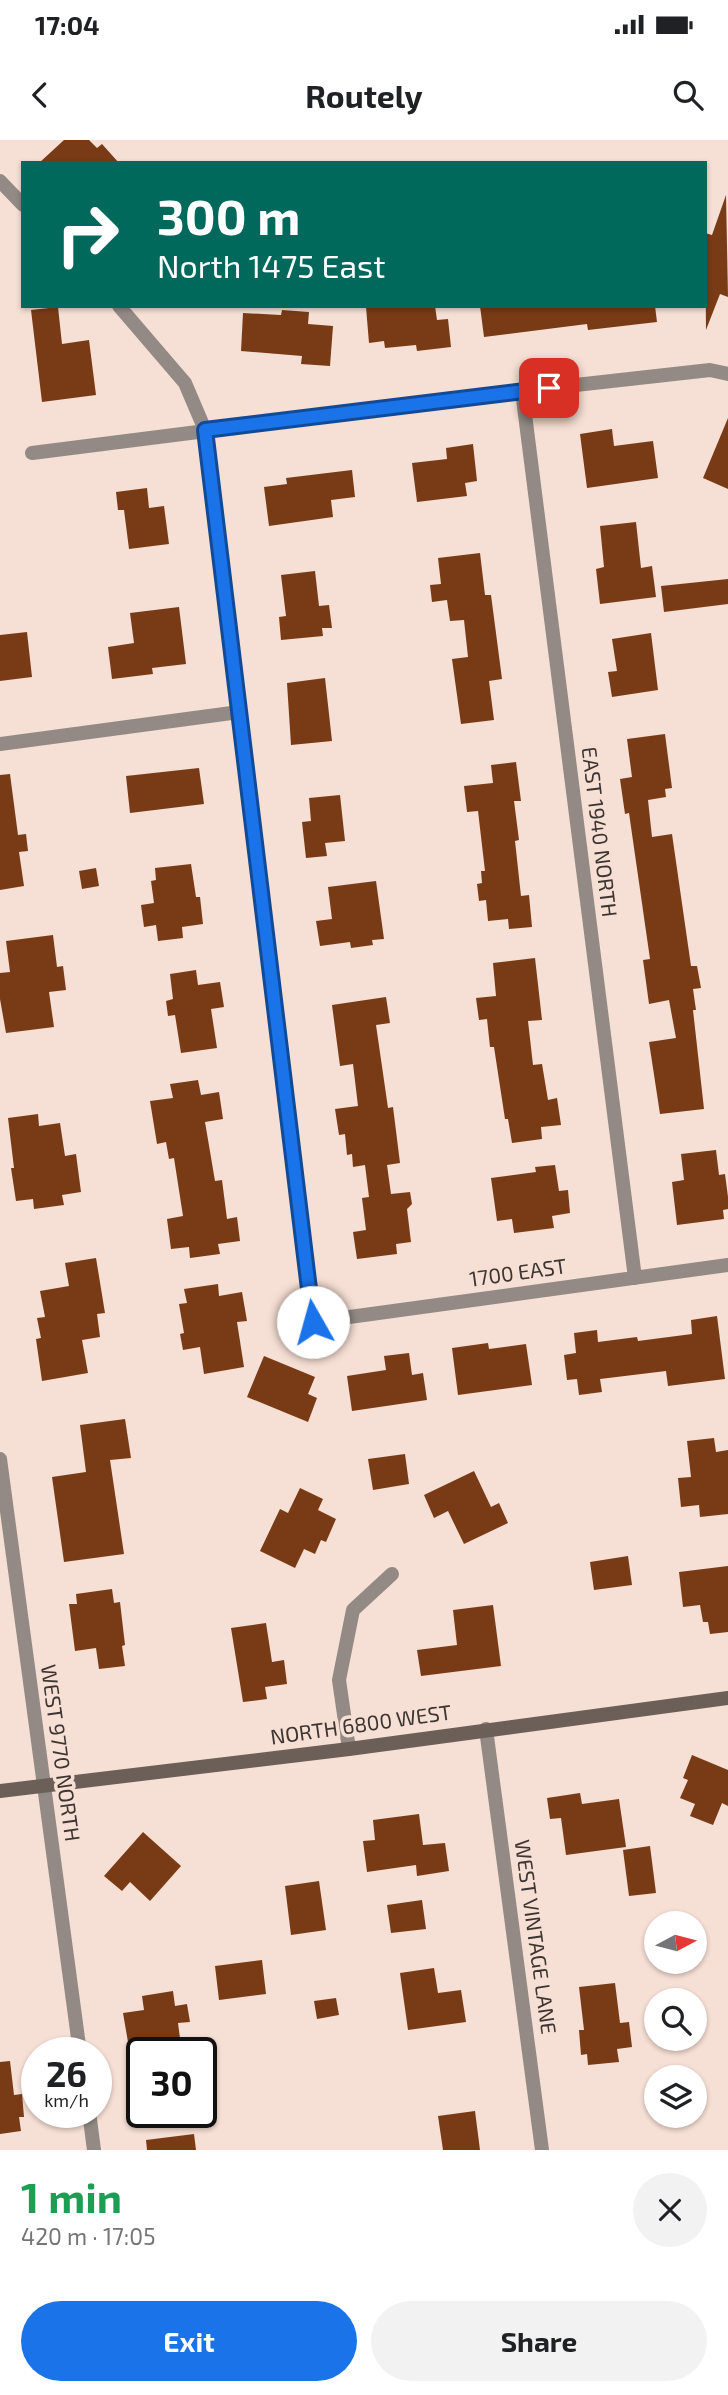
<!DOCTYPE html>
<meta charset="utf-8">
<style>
body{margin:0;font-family:"Exo 2",sans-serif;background:#f2f2f2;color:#202124;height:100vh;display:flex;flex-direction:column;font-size:26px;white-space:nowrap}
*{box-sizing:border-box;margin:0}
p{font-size:23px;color:#757577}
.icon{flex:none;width:38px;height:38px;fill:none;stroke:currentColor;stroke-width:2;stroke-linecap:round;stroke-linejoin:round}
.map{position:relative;height:2010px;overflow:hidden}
.side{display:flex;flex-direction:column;background:#fff;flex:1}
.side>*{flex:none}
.guide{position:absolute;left:21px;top:21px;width:686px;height:147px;border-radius:0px;box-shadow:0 2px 5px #0004;background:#00695c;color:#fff;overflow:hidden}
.needle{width:46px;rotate:83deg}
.tools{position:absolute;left:644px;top:1771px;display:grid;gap:14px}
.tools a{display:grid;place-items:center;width:63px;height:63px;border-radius:50%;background:#fff;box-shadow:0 2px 5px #0004;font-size:35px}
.speed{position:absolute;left:21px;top:1897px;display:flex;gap:14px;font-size:35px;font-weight:700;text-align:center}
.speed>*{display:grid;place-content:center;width:91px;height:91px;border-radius:50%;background:#fff;box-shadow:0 2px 5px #0004;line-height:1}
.speed small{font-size:18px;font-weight:400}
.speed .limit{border:4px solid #111;border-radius:10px;background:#fff;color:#111}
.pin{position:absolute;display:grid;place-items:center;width:60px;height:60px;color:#fff;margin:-30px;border-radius:14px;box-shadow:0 4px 10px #0006}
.me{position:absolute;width:77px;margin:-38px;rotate:353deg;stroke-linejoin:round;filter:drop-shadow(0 0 5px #0008)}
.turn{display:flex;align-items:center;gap:24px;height:147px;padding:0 21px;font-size:32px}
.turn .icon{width:91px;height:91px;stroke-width:2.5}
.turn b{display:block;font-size:49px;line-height:60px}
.round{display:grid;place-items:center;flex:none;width:74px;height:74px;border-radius:37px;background:#f2f2f2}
.head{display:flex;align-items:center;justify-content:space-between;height:119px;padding:0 21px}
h1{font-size:42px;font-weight:700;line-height:52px;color:#1e9e55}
.cta{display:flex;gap:14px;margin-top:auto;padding:14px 21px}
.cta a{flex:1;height:80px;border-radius:42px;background:#1a73e8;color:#fff;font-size:28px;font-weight:700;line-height:80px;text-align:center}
.cta a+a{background:#f2f2f2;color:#202124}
.status{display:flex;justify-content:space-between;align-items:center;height:49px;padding:0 35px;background:#fff;direction:ltr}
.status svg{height:19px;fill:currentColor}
header{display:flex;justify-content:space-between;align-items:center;height:91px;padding:0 21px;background:#fff;font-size:32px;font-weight:700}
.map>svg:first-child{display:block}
.building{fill:#793b16}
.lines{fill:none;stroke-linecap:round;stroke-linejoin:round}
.street{stroke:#938a85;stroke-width:14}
.secondary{stroke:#6c5f58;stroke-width:14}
.route-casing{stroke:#114b97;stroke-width:18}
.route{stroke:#1a73e8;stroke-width:12}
.labels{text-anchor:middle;stroke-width:7;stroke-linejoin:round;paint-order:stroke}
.street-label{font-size:21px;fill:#3e3531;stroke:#f6dfd4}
</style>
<div class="status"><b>17:04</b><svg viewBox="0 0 49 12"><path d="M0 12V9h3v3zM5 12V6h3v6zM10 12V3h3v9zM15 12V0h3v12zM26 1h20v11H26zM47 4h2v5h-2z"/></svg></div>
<header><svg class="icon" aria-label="back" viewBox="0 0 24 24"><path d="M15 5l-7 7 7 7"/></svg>Routely<svg class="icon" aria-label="search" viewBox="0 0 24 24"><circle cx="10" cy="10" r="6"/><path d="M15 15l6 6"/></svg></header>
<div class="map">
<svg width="728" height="2010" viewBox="0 0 728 2010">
<rect width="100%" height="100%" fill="#f6dfd4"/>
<!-- building -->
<path class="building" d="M 64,0 L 89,0 L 97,8 L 102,4 L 119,23 L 39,23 Z
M 726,55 L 728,157 L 720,154 L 706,190 L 705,93 L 712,95 Z
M 376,166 L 435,166 L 437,180 L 448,179 L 451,207 L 417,211 L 416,205 L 385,208 L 384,201 L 369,203 L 366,167 Z
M 480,166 L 655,166 L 657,182 L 588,190 L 587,184 L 484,197 Z
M 58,167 L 62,204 L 89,200 L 96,255 L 42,262 L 31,170 Z
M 282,170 L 309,172 L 308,184 L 333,186 L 330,226 L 301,224 L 302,216 L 241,211 L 243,173 L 281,175 Z
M 728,278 L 728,349 L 703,338 Z
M 612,289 L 614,306 L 653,301 L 658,338 L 587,348 L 580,294 Z
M 473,304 L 477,341 L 465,343 L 467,356 L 417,362 L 412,323 L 447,319 L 446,308 Z
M 352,330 L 355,357 L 331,360 L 333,377 L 269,386 L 264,347 L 287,344 L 286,338 Z
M 147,348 L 149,368 L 164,366 L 169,404 L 129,409 L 124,370 L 118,370 L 116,352 Z
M 636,382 L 641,428 L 652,426 L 656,457 L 600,464 L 596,429 L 604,427 L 600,386 Z
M 480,413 L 485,455 L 491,455 L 502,539 L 489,541 L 494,580 L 461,584 L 452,519 L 468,517 L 464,480 L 450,481 L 447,460 L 432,462 L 430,445 L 441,444 L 438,418 Z
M 315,431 L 319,466 L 329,465 L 332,488 L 322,488 L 323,496 L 281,500 L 279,477 L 286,476 L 281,435 Z
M 728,439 L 728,464 L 664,472 L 661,446 Z
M 179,467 L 186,524 L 152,528 L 153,534 L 112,539 L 108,507 L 134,503 L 130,473 Z
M 27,492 L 32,537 L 0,541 L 0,495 Z
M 651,493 L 658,550 L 612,557 L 608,532 L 617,531 L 612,499 Z
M 325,538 L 332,601 L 291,605 L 287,543 Z
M 665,594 L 672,648 L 665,649 L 666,657 L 648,660 L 652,697 L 672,694 L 691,826 L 697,826 L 701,848 L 693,849 L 696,870 L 693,870 L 704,969 L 660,974 L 649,902 L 676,898 L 669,860 L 649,864 L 643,820 L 650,819 L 629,673 L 625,674 L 620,639 L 632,637 L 627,599 Z
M 516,622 L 521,661 L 514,661 L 519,700 L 515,701 L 521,756 L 529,755 L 532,787 L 509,789 L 508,779 L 488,781 L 486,760 L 479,761 L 477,744 L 482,743 L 481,731 L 485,731 L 478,671 L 467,672 L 464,646 L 493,643 L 491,625 Z
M 199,628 L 204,664 L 130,673 L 126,636 Z
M 10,634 L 18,695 L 26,694 L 28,711 L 19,712 L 24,746 L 0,750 L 0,635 Z
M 340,655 L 345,701 L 325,703 L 327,716 L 306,718 L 302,682 L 311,681 L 309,658 Z
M 191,724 L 196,757 L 200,757 L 203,784 L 182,787 L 183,798 L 158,801 L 156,785 L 144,787 L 141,765 L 154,763 L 151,741 L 156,740 L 155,728 Z
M 96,728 L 99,746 L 82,749 L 79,731 Z
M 376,741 L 384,799 L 372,800 L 373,805 L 351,808 L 350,802 L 320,806 L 316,781 L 332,779 L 328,747 Z
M 53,795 L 57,827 L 63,826 L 66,850 L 49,852 L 54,887 L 6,893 L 0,859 L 0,833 L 10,832 L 6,801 Z
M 535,818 L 542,880 L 528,881 L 533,925 L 542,924 L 548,960 L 557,958 L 561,985 L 541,987 L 542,999 L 512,1003 L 508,979 L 505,979 L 494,907 L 490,907 L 487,879 L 479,880 L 476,858 L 496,856 L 493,823 Z
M 196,830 L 198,845 L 220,842 L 224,867 L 211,869 L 217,908 L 181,913 L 175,875 L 168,876 L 166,861 L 173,859 L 170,834 Z
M 386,857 L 390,883 L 376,885 L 388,968 L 393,967 L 400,1023 L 387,1025 L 391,1054 L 410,1052 L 412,1064 L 407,1069 L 411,1102 L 396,1104 L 397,1114 L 357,1119 L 353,1092 L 366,1090 L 362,1058 L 369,1057 L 365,1025 L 353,1027 L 352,1014 L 347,1015 L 345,994 L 339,995 L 335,969 L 358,966 L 353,924 L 340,926 L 332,865 Z
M 198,940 L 201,955 L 219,952 L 223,979 L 205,982 L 215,1041 L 222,1040 L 227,1079 L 237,1077 L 240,1101 L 218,1104 L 220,1114 L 190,1118 L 189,1107 L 171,1109 L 167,1079 L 183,1076 L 174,1018 L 169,1019 L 166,1002 L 157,1004 L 150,961 L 173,958 L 170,944 Z
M 38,974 L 39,986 L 60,983 L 65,1016 L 76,1014 L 81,1052 L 62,1055 L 64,1065 L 34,1069 L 33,1059 L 16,1061 L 11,1028 L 14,1028 L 8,978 Z
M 716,1010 L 719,1035 L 725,1034 L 728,1057 L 728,1069 L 723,1070 L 724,1079 L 677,1085 L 672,1042 L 684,1040 L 681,1014 Z
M 555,1025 L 559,1051 L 568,1050 L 570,1073 L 552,1076 L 554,1088 L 514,1093 L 512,1079 L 497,1081 L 491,1038 L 536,1032 L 535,1027 Z
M 96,1118 L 105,1173 L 97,1174 L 100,1197 L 82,1200 L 88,1233 L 42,1241 L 36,1199 L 41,1198 L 37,1178 L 45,1177 L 40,1151 L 69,1146 L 65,1123 Z
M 218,1144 L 219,1156 L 242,1152 L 247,1181 L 237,1182 L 244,1227 L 204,1234 L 200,1207 L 183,1210 L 180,1194 L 184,1193 L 179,1164 L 187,1163 L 184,1149 Z
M 717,1176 L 725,1239 L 668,1246 L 666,1231 L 600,1239 L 602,1252 L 579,1255 L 577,1239 L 567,1240 L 564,1215 L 576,1213 L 574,1193 L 597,1190 L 598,1202 L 637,1197 L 638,1201 L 692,1194 L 691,1180 Z
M 488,1203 L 489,1209 L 526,1204 L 532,1245 L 458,1255 L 452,1208 Z
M 409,1213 L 412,1235 L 423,1233 L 427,1260 L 352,1271 L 347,1236 L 386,1230 L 384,1216 Z
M 264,1216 L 315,1237 L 308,1254 L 317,1258 L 308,1282 L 247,1257 Z
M 125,1279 L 131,1318 L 110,1320 L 124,1414 L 64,1422 L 52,1337 L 86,1332 L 80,1285 Z
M 714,1298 L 716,1312 L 728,1310 L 728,1374 L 700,1377 L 699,1365 L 681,1367 L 678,1338 L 691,1337 L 687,1301 Z
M 405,1314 L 409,1344 L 373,1350 L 368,1319 Z
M 474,1331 L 491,1367 L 499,1363 L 508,1383 L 464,1404 L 448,1371 L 434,1378 L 424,1355 Z
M 300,1348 L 323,1359 L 318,1370 L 336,1379 L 326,1402 L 321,1400 L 315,1414 L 304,1409 L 295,1428 L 260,1411 L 280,1369 L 288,1373 Z
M 628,1416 L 632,1445 L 594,1450 L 590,1422 Z
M 728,1426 L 728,1492 L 710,1494 L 708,1482 L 703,1482 L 700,1465 L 683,1467 L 679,1432 Z
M 112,1449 L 114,1463 L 120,1462 L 125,1505 L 122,1506 L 125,1526 L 99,1529 L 96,1508 L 75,1511 L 69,1464 L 77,1464 L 76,1454 Z
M 493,1465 L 501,1526 L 421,1536 L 417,1510 L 457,1505 L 453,1470 Z
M 266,1483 L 272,1522 L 284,1520 L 287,1544 L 265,1547 L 267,1559 L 243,1562 L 231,1488 Z
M 692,1615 L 728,1630 L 728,1666 L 722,1663 L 713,1685 L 690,1676 L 695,1664 L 680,1658 L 688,1640 L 683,1638 Z
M 580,1653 L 582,1664 L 619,1659 L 626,1707 L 566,1715 L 561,1678 L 550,1679 L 547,1658 Z
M 419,1674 L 423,1705 L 445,1703 L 449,1731 L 417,1736 L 416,1725 L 367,1732 L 363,1701 L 375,1700 L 373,1680 Z
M 143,1692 L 181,1726 L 150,1761 L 130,1742 L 122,1751 L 104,1736 Z
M 650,1706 L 656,1753 L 629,1756 L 623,1710 Z
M 319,1741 L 326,1790 L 291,1795 L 285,1746 Z
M 422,1760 L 426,1789 L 391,1793 L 387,1765 Z
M 262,1820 L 266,1854 L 219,1860 L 215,1826 Z
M 434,1828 L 438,1853 L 461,1850 L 466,1882 L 408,1890 L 400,1833 Z
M 615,1843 L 620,1883 L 629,1882 L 632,1907 L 617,1909 L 619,1922 L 588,1925 L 587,1914 L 581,1915 L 579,1890 L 584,1890 L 579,1847 Z
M 173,1851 L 175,1866 L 187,1864 L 190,1882 L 178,1883 L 182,1913 L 140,1913 L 138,1901 L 128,1902 L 123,1873 L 144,1870 L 142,1856 Z
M 336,1858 L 339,1875 L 317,1879 L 314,1861 Z
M 10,1921 L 14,1955 L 22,1954 L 24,1977 L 19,1977 L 21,1991 L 0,1994 L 0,1922 Z
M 475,1971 L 480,2010 L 443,2010 L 438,1976 Z
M 194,1994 L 196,2010 L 147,2010 L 146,2000 Z"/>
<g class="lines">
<!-- street -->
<path class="street" d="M 0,41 L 23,65
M 119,166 L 185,243 L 205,290 L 313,1182 L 728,1125
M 522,251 L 635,1138
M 32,313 L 522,251 L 710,230 L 728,234
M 0,604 L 239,572
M 0,1319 L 80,1913
M 486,1589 L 542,2010
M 349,1609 L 339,1540 L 353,1470 L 392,1434
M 89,1972 L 94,2010"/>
<!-- secondary -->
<path class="secondary" d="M 0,1651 L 349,1609 L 728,1558"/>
</g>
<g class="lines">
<!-- route casing -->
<g class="route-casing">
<path id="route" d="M 313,1182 L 205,290 L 549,248"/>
</g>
<!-- route -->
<use href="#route" class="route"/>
</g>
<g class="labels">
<!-- street labels -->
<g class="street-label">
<text transform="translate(599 692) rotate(83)" y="7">EAST 1940 NORTH</text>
<text transform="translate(518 1133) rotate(-8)" y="7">1700 EAST</text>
<text transform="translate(361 1585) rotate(-8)" y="7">NORTH 6800 WEST</text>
<text transform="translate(60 1613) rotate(82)" y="7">WEST 9770 NORTH</text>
<text transform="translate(535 1797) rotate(82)" y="7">WEST VINTAGE LANE</text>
</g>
</g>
</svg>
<div class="tools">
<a><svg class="needle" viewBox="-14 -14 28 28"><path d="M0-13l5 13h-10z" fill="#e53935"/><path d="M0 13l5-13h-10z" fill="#757577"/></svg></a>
<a><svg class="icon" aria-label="search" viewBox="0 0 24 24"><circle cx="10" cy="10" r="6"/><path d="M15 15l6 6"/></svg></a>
<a><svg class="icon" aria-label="layers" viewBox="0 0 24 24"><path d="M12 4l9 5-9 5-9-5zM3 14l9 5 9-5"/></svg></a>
</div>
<div class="speed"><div>26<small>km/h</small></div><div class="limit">30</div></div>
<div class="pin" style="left:549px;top:248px;background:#d93025"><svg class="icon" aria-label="arrive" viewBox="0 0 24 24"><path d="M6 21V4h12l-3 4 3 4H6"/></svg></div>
<svg class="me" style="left:313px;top:1182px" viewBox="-20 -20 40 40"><circle r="19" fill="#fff"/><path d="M0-13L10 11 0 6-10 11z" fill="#1a73e8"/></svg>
<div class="guide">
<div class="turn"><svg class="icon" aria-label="right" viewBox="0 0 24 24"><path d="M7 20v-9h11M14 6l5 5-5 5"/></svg><div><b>300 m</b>North 1475 East</div></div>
</div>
</div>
<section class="side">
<div class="head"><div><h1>1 min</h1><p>420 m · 17:05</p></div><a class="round"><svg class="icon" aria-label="close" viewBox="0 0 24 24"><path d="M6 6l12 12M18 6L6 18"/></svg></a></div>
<div class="cta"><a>Exit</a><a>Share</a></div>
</section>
